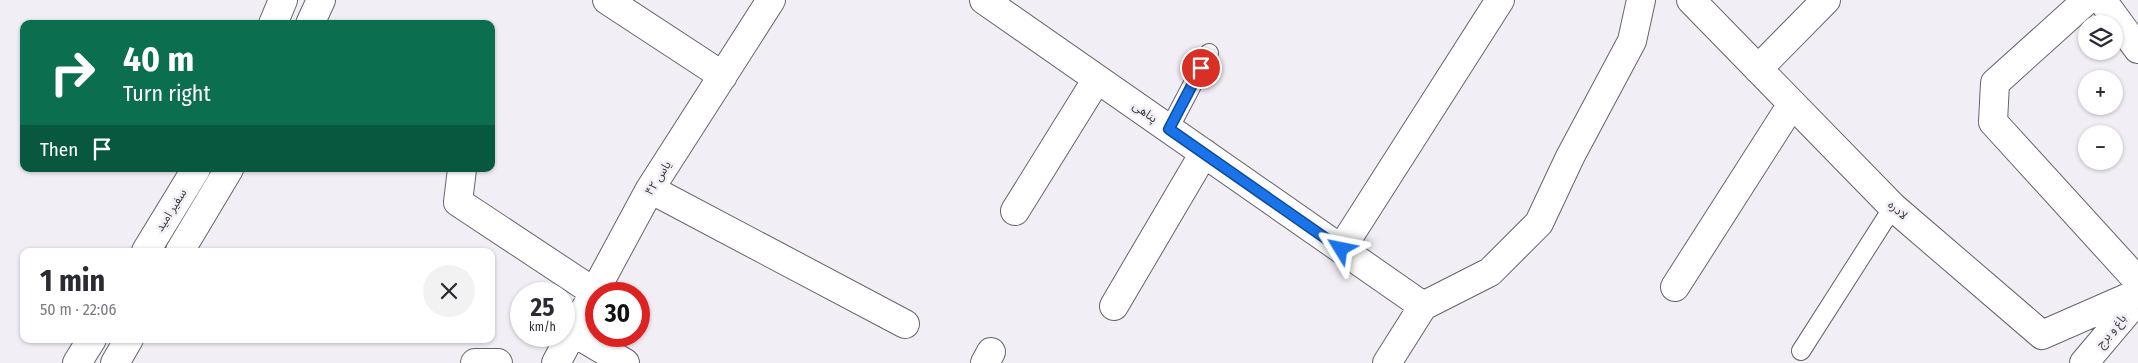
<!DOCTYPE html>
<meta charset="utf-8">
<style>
body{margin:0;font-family:"Fira Sans Condensed","Noto Sans Arabic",sans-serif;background:#f2f2f3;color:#2b2b33;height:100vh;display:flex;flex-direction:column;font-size:19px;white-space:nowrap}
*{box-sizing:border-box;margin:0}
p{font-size:16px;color:#7c7c81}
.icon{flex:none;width:28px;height:28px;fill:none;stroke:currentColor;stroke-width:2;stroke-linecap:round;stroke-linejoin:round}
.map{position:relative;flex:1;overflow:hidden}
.panel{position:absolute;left:20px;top:248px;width:475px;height:95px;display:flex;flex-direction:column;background:#fff;border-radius:10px;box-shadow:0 1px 4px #0004}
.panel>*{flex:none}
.banner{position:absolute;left:20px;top:20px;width:475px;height:152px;border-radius:10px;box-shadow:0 1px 4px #0004;background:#0b6e4f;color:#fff;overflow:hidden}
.tools{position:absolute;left:2078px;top:15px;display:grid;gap:10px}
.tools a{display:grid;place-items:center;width:45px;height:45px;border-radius:50%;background:#fff;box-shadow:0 1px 4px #0004;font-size:25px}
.speed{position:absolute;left:510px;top:282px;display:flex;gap:10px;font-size:25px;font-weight:700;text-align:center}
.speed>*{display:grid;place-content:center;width:65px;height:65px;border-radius:50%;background:#fff;box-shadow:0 1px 4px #0004;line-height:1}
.speed small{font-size:12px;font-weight:400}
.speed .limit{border:8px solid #d22;background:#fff;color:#111}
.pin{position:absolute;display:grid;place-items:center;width:42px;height:42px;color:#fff;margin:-21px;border:2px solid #fff;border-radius:50%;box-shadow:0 1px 5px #0007}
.me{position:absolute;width:55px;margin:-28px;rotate:305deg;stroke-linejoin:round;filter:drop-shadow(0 0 4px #0008)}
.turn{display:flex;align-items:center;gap:18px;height:105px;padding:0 20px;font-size:22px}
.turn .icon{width:65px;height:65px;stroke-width:2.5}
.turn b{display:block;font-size:35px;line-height:42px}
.then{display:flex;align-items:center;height:48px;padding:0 20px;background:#0003;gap:10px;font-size:19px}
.round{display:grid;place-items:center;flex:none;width:52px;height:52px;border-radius:26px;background:#f2f2f3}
.overview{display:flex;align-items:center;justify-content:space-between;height:85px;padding:0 20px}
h1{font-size:30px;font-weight:700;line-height:38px}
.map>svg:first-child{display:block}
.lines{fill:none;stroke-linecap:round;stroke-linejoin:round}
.service-casing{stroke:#66646b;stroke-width:20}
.minor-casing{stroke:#66646b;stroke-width:30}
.tertiary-casing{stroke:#66646b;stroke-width:30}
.service{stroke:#fff;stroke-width:18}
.minor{stroke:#fff;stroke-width:28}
.tertiary{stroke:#fff;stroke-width:28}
.route-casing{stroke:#114b97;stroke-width:12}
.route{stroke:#1a73e8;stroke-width:9}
.labels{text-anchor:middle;stroke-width:5;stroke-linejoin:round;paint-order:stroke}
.street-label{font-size:12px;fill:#3a393c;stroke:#f1eef6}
</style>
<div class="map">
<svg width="2138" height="363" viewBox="0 0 2138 363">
<rect width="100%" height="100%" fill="#f1eef6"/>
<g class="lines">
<!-- service casing -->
<g class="service-casing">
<path id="service" d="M 1169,129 L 1209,53
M 1801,351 L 1893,207"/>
</g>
<!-- minor casing -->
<g class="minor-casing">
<path id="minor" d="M 607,0 L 723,76
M 984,0 L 1423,306 L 1387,363
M 1691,0 L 1893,207 L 2042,335 L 2138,293
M 2087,0 L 1995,83 L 1993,122 L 2138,281
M 2102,0 L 2138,49
M 1758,69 L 1826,0
M 462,169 L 458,202 L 594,292
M 650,189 L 905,324
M 1015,211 L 1097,79
M 1341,249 L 1500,0
M 1675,287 L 1792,104
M 1114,306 L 1204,153
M 1423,306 L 1490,272 L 1539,223 L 1570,157 L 1632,41 L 1641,0
M 573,332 L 625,363
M 475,363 L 498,363
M 556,363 L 650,189 L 771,0
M 985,363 L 991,352
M 2084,363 L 2138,299"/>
</g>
<!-- tertiary casing -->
<g class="tertiary-casing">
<path id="tertiary" d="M 273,24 L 283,0
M 310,24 L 321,0
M 146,251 L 196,169
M 180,251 L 229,169
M 77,363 L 92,339
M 115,363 L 129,339"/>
</g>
<!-- service -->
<use href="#service" class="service"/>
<!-- minor -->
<use href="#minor" class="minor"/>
<!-- tertiary -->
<use href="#tertiary" class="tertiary"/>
</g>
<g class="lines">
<!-- route casing -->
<g class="route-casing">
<path id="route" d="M 1201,68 L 1169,129 L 1341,249"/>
</g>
<!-- route -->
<use href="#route" class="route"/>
</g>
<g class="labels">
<!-- street labels -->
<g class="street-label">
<text transform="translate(1145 112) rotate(35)" y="4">پناهی</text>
<text transform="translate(658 178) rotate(-58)" y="4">یاس ۴۲</text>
<text transform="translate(171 210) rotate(-58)" y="4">سفیر امید</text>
<text transform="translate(1898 210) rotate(42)" y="4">لادره</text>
<text transform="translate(2111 331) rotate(-50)" y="4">باغ و برج</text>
</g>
</g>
</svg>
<div class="tools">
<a><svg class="icon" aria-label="layers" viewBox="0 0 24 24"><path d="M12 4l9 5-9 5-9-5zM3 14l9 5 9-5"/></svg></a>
<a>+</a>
<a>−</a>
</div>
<div class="speed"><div>25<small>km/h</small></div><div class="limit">30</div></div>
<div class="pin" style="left:1201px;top:68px;background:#d93025"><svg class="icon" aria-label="arrive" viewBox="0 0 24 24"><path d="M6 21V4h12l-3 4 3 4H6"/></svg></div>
<svg class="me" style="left:1341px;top:249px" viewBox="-20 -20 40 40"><path d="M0-17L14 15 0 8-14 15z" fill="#1a73e8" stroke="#fff" stroke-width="4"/></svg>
<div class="banner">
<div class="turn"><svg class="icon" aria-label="right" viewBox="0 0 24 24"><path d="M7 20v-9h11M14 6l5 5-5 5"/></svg><div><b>40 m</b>Turn right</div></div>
<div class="then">Then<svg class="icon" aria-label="arrive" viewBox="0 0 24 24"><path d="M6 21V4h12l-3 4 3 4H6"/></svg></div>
</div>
<section class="panel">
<div class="overview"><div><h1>1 min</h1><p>50 m · 22:06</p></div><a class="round"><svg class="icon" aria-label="close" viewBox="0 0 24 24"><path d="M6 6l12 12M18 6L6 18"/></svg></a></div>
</section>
</div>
